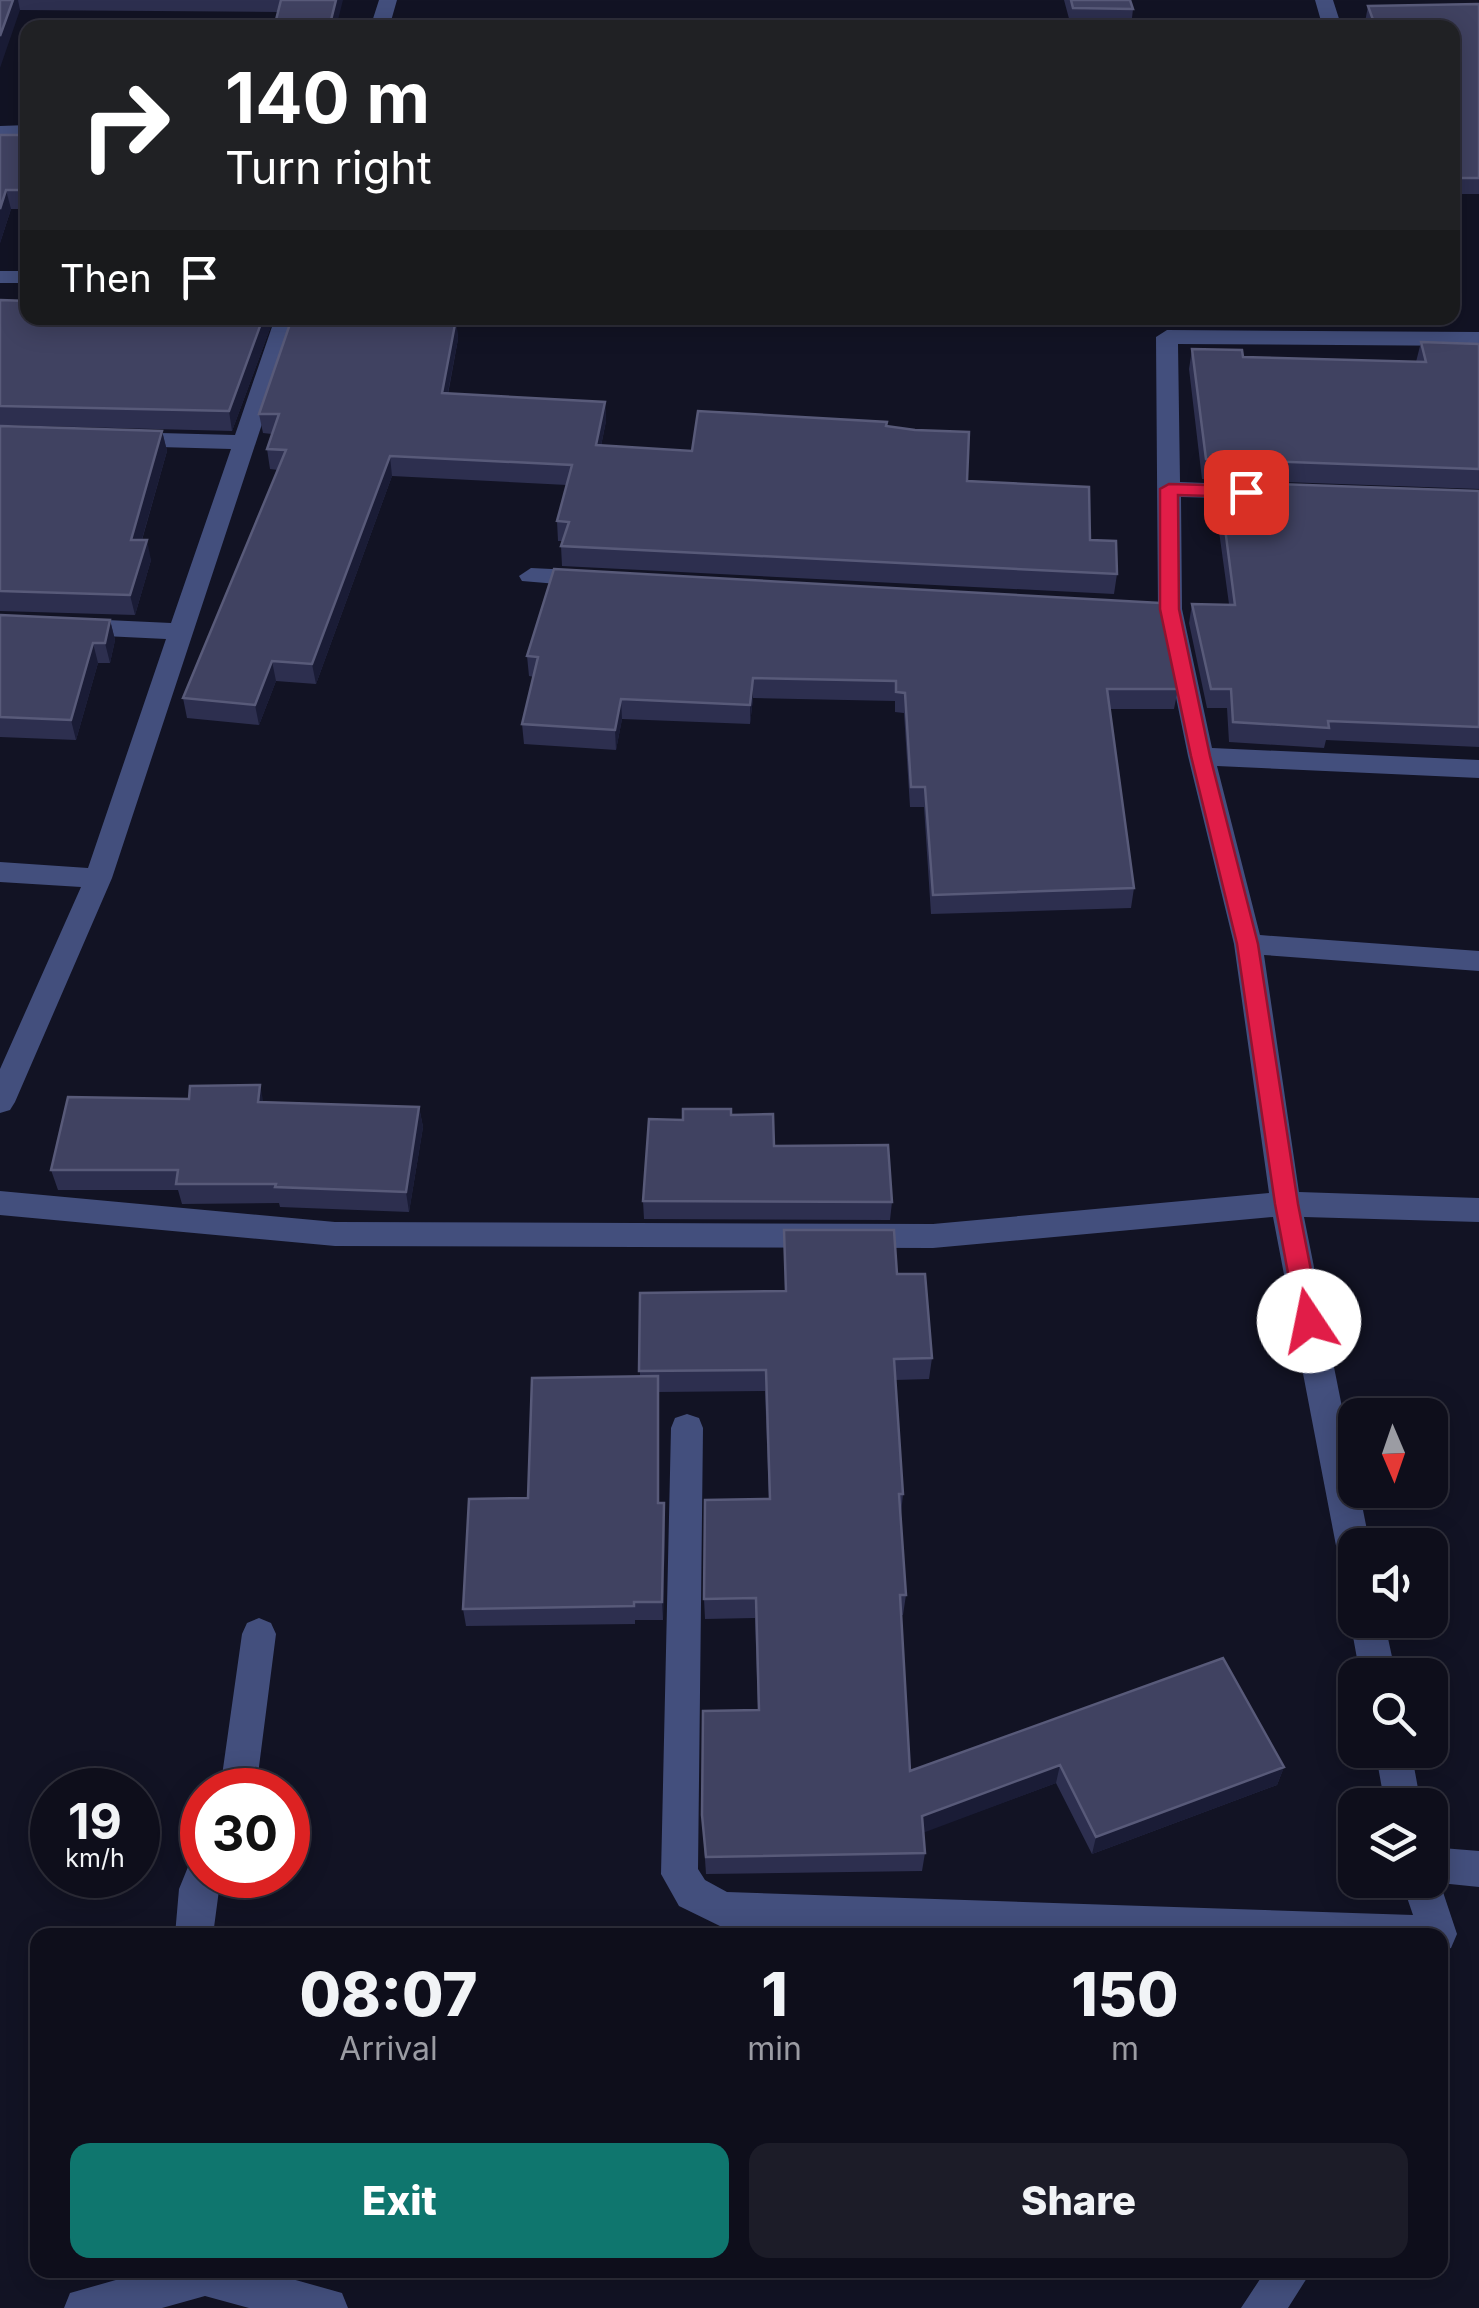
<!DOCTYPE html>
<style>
body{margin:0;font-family:Inter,sans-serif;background:#1c1c28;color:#f1f3f6;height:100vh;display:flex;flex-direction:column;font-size:38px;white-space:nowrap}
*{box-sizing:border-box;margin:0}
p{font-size:32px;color:#9b9ca3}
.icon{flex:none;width:55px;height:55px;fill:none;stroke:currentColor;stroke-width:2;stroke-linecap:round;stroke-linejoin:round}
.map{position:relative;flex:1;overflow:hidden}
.panel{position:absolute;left:30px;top:1928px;width:1418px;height:350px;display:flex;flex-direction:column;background:#0e0e1b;border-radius:20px;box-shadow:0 5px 25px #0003,0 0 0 2px #2e2e3a}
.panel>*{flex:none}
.banner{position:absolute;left:20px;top:20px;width:1440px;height:305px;border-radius:20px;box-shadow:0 5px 25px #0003,0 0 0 2px #2e2e3a;background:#202124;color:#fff;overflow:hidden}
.needle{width:65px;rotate:178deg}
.buttons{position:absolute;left:1338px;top:1398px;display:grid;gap:20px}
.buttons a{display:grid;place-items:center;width:110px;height:110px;border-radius:20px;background:#0e0e1b;box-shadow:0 5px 25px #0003,0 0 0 2px #2e2e3a;font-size:50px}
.speed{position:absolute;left:30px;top:1768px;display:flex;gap:20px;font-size:50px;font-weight:700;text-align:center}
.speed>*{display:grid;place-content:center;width:130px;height:130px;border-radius:50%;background:#0e0e1b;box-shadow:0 5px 25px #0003,0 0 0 2px #2e2e3a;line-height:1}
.speed small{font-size:25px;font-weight:400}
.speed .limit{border:15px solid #d22;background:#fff;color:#111}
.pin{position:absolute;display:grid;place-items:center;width:85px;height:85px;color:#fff;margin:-42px;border-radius:20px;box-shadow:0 5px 15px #0006}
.me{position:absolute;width:110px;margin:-55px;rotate:349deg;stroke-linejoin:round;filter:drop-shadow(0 0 8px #0008)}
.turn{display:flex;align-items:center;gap:35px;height:210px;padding:0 40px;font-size:45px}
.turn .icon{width:130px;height:130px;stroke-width:2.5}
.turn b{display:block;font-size:70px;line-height:85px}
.then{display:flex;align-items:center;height:95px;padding:0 40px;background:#0003;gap:20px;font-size:38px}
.eta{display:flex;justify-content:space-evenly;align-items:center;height:170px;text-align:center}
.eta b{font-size:60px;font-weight:800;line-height:70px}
.primary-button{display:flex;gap:20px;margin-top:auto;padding:20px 40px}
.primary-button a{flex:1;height:115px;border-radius:20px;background:#0f766e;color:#fff;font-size:40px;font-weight:800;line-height:115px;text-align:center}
.primary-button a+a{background:#1c1c28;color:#f1f3f6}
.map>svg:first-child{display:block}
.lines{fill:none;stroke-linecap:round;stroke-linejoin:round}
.minor{fill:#434f7d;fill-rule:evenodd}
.wall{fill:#2d2f4f}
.shaded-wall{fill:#1a1c36}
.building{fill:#404261;stroke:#585a79;stroke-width:2.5}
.route{fill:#e11d48;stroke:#92132f;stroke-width:2.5}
</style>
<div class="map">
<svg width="1479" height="2308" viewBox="0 0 1479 2308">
<rect width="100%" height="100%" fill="#121324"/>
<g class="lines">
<!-- minor -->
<path class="minor" d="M 379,0 L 397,0 L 389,28 L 370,28 Z
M 1315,0 L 1333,0 L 1342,28 L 1323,28 Z
M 28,125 L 28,137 L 0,138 L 0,126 Z
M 0,271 L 28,271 L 28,283 L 0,283 Z
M 275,318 L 297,318 L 112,878 L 15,1102 L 10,1110 L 0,1113 L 0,1069 L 81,887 L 0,882 L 0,862 L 88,868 L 166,639 L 0,631 L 0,615 L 171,623 L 231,449 L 123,446 L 111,439 L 123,432 L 235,435 Z
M 1167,330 L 1479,332 L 1479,346 L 1178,344 L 1180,482 L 1256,485 L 1268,492 L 1256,499 L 1181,497 L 1182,609 L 1212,748 L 1479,760 L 1479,778 L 1217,766 L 1260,935 L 1479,951 L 1479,971 L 1264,955 L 1299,1192 L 1479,1198 L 1479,1222 L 1304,1217 L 1355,1472 L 1355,1490 L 1359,1490 L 1370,1545 L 1355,1545 L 1355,1571 L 1343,1567 L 1338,1556 L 1273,1217 L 933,1248 L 335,1246 L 0,1215 L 0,1191 L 335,1222 L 933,1224 L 1269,1193 L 1234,944 L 1188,756 L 1158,609 L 1156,337 Z
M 531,568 L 593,571 L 605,579 L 593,587 L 522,581 L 519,576 Z
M 687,1414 L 699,1418 L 703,1428 L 698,1869 L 705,1880 L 727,1892 L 1413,1915 L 1401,1880 L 1430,1880 L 1430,1847 L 1479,1851 L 1479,1887 L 1440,1883 L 1457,1934 L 1451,1948 L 1440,1952 L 1440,1935 L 929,1935 L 724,1928 L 679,1906 L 661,1874 L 671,1428 L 675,1418 Z
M 1355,1609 L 1355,1620 L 1384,1620 L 1396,1675 L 1360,1675 L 1350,1620 Z
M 259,1618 L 271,1623 L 276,1634 L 256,1790 L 220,1790 L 242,1634 L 247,1623 Z
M 1375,1750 L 1411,1750 L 1421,1805 L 1385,1805 Z
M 202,1857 L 202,1875 L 221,1875 L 213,1935 L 175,1935 L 179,1889 L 190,1862 Z
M 151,2270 L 260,2270 L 342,2293 L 348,2308 L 249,2308 L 205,2296 L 162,2308 L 64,2308 L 70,2293 Z
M 1266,2270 L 1312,2270 L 1288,2308 L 1241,2308 Z"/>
</g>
<!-- wall -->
<path class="wall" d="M 0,0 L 343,0 L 278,12 L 20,10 Z
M 1064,0 L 1130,0 L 1133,9 L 1131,27 L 1071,26 Z
M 1479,4 L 1479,194 L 1452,194 L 1452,28 L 1367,28 L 1365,22 L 1368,6 Z
M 0,135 L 28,135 L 28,209 L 11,209 L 0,243 Z
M 0,300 L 28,318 L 274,318 L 232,431 L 0,425 Z
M 292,318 L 442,318 L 442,319 L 456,319 L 458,339 L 448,394 L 605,402 L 606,421 L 601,446 L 692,451 L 886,426 L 967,481 L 1090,540 L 1117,574 L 1114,594 L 562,566 L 561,546 L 563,541 L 558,541 L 557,521 L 567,485 L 392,476 L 316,684 L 276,681 L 259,725 L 187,718 L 183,698 L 278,470 L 270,469 L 267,449 L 272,434 L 263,433 L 259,414 Z
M 1421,342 L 1479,344 L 1479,489 L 1202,479 L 1189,369 L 1192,349 L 1243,357 L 1416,362 Z
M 0,426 L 162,431 L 167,451 L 142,540 L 151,560 L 135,615 L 0,611 Z
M 1219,482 L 1479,491 L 1479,747 L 1326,740 L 1324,748 L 1229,742 L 1227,708 L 1207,708 L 1189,623 L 1192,604 L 1229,604 L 1215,502 Z
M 0,615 L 110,620 L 115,640 L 110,663 L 98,663 L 76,740 L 0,737 Z
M 527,656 L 1178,689 L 1174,709 L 1110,709 L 1134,888 L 1131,908 L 931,914 L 924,807 L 910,807 L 904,713 L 895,712 L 895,701 L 753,698 L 750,724 L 622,719 L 616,750 L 524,744 L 522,724 L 534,677 L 529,676 Z
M 264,1102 L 419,1107 L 423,1127 L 409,1212 L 280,1207 L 279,1203 L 182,1204 L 178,1190 L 58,1190 L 51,1170 Z
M 731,1115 L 774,1146 L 892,1202 L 890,1220 L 644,1219 L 643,1201 L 683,1120 Z
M 784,1230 L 897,1274 L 932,1358 L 929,1379 L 895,1380 L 903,1494 L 901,1514 L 900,1514 L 906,1595 L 903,1615 L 901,1615 L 910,1771 L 1223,1658 L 1284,1767 L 1277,1785 L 1092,1854 L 1056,1783 L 923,1832 L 925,1853 L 922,1871 L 706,1874 L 702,1815 L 758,1710 L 755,1618 L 705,1619 L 704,1599 L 769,1499 L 765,1391 L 658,1392 L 659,1503 L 664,1503 L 665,1521 L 663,1620 L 635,1620 L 635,1624 L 466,1626 L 463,1609 L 528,1498 L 640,1376 L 640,1293 L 785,1291 Z"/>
<!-- shaded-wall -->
<path class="shaded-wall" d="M 13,0 L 18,0 L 20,10 L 0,68 L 0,36 Z
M 336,0 L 343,0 L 336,28 L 329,28 Z
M 6,190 L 11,209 L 0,243 L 0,209 Z
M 263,318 L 274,318 L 232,431 L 229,411 Z
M 456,319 L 458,339 L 444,413 L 442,393 Z
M 605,402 L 606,421 L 597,465 L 596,445 Z
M 162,431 L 167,451 L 136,560 L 131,540 Z
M 390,456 L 392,476 L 316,684 L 312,664 Z
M 147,540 L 151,560 L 135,615 L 130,595 Z
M 110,620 L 115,640 L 110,663 L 105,643 Z
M 93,643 L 98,663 L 76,740 L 71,720 Z
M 272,661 L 276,681 L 259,725 L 255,705 Z
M 753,678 L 753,698 L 750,724 L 750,705 Z
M 621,699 L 622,719 L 616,750 L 615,730 Z
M 260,1085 L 264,1105 L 258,1102 Z
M 419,1107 L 423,1127 L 409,1212 L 406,1192 Z
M 664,1503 L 665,1521 L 663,1620 L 662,1602 Z
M 1060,1765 L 1056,1783 L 920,1834 L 922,1816 Z
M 1284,1767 L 1277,1785 L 1092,1854 L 1096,1837 Z"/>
<!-- building -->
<path class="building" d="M 0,0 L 13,0 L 0,36 Z
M 281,0 L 336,0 L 329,28 L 274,28 Z
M 1071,0 L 1130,0 L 1133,9 L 1073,8 Z
M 1479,4 L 1479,178 L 1452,178 L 1452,28 L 1376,28 L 1368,6 Z
M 0,135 L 28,135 L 28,190 L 6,190 L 0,209 Z
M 0,300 L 28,301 L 28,318 L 263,318 L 229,411 L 0,406 Z
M 292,318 L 436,318 L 436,319 L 456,319 L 442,393 L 605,402 L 596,445 L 692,451 L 698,411 L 887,422 L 886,426 L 915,430 L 969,432 L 967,481 L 1089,487 L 1090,540 L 1116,541 L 1117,574 L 561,546 L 569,522 L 557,521 L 572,465 L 390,456 L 312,664 L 272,661 L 255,705 L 183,698 L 286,450 L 267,449 L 279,414 L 259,414 Z
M 1421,342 L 1479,344 L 1479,469 L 1206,459 L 1192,349 L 1242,350 L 1243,357 L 1426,362 Z
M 0,426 L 162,431 L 131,540 L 147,540 L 130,595 L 0,591 Z
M 1219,482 L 1479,491 L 1479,727 L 1328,721 L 1329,728 L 1233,722 L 1231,689 L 1211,689 L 1192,604 L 1235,605 Z
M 554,569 L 1160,603 L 1178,689 L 1107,689 L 1134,888 L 933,895 L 925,787 L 911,787 L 905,693 L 896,692 L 896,681 L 753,678 L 750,705 L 621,699 L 615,730 L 522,724 L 538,657 L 527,656 Z
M 0,615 L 110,620 L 105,643 L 93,643 L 71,720 L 0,717 Z
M 260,1085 L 258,1102 L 419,1107 L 406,1192 L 275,1187 L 276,1184 L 176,1184 L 178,1170 L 51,1170 L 68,1097 L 189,1099 L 190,1086 Z
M 683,1109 L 731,1109 L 731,1115 L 773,1114 L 774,1146 L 888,1145 L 892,1202 L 643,1201 L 649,1119 L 683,1120 Z
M 784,1230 L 894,1230 L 897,1274 L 925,1274 L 932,1358 L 894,1359 L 903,1494 L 899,1494 L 906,1595 L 900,1595 L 910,1771 L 1223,1658 L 1284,1767 L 1096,1837 L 1060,1765 L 922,1816 L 925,1853 L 706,1857 L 702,1815 L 703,1711 L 759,1710 L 756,1598 L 704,1599 L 705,1500 L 770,1499 L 766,1370 L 639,1371 L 640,1293 L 786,1291 Z
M 658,1376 L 658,1503 L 664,1503 L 662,1602 L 634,1602 L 634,1606 L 463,1609 L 469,1499 L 528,1498 L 532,1378 Z"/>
<!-- route -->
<path class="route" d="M 1169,484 L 1246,486 L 1255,492 L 1246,497 L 1178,495 L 1179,609 L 1210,756 L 1258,944 L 1298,1204 L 1321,1321 L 1318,1328 L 1301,1328 L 1297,1321 L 1275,1204 L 1237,944 L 1191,756 L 1160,609 L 1160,489 Z"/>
</svg>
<div class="buttons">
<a><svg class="needle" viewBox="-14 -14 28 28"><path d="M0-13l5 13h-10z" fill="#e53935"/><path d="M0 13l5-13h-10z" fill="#9b9ca3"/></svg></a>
<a><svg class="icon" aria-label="sound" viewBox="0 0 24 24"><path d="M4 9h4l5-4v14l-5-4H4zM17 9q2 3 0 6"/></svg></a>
<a><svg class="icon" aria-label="search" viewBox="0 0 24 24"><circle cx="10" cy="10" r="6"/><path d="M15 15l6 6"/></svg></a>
<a><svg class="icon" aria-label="layers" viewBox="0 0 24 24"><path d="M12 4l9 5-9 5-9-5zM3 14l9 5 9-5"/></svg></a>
</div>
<div class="speed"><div>19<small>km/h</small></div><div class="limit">30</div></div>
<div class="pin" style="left:1246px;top:492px;background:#d93025"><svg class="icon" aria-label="arrive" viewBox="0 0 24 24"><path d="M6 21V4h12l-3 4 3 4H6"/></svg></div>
<svg class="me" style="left:1309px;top:1321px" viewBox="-20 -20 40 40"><circle r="19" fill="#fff"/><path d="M0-13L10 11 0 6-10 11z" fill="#e11d48"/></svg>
<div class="banner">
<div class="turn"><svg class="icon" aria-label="right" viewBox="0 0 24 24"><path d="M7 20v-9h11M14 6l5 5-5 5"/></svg><div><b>140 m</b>Turn right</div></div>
<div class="then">Then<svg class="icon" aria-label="arrive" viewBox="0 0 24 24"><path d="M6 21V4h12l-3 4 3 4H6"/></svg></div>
</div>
<section class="panel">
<div class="eta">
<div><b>08:07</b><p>Arrival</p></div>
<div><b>1</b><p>min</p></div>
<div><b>150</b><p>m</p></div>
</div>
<div class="primary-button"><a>Exit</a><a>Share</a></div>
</section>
</div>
